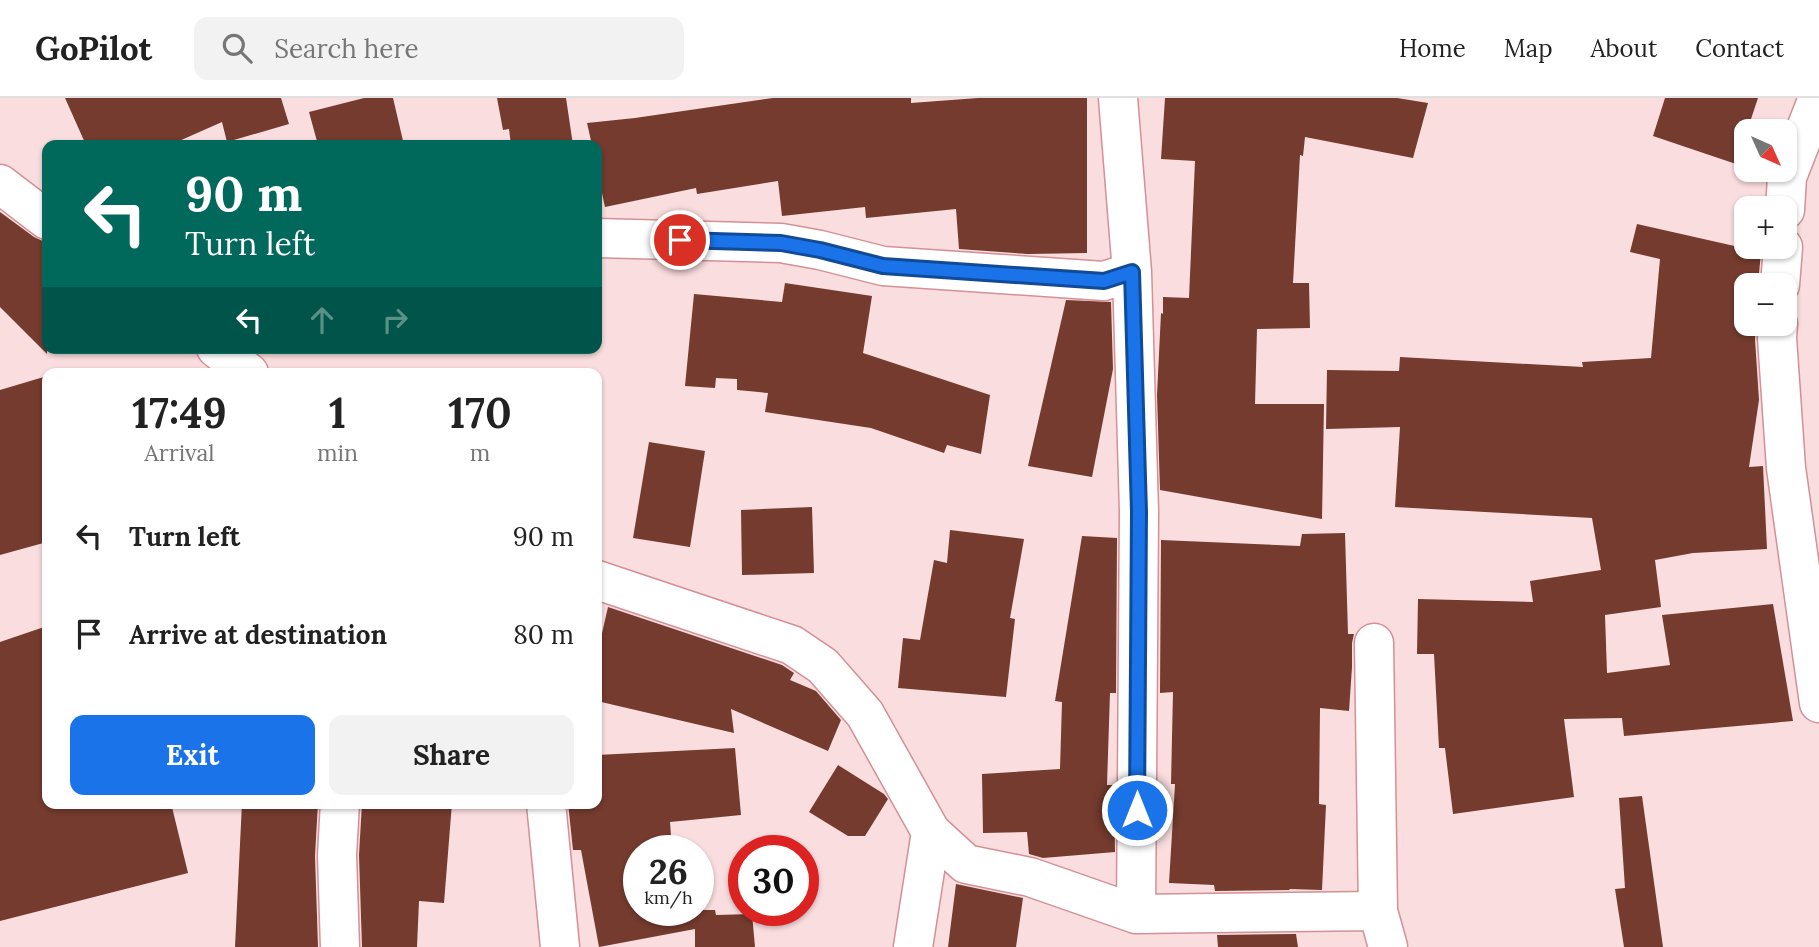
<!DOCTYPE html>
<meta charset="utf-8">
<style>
body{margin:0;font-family:Lora,serif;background:#f2f2f2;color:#222;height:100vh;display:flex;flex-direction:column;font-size:26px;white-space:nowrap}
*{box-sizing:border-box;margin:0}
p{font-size:23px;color:#767676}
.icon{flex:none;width:38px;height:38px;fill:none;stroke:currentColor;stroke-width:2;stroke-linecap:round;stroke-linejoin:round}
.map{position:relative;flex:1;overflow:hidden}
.side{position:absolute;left:42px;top:270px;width:560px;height:441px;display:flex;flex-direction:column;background:#fff;border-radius:14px;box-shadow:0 2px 5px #0004}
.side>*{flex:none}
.top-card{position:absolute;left:42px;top:42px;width:560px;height:214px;border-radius:14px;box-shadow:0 2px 5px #0004;background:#00695c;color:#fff;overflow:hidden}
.needle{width:46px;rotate:135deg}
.tools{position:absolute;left:1734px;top:21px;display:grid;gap:14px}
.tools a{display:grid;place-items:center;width:63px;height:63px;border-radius:14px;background:#fff;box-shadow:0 2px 5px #0004;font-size:35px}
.speed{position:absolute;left:623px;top:737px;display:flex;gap:14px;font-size:35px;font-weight:700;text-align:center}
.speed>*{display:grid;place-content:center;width:91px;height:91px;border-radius:50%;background:#fff;box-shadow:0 2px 5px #0004;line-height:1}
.speed small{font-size:18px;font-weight:400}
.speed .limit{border:10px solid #d22;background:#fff;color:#111}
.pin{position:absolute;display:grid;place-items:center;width:60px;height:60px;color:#fff;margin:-30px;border:4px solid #fff;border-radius:50%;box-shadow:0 2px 7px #0007}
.me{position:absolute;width:77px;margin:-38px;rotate:0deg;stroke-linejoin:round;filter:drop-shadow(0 0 5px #0008)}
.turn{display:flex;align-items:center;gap:24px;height:147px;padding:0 28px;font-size:32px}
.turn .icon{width:91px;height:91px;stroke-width:2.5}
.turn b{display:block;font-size:49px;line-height:60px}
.lanes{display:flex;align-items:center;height:66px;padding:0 28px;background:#0003;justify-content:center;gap:35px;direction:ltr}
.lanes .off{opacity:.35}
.eta{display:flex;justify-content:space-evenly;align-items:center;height:119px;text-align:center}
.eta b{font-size:42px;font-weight:800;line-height:49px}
.action{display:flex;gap:14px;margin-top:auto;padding:14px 28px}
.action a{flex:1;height:80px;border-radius:14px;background:#1a73e8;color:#fff;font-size:28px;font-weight:800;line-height:80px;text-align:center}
.action a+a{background:#f2f2f2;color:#222}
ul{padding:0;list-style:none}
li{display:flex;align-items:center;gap:21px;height:98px;padding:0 28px}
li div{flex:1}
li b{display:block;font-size:26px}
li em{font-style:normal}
header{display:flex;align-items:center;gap:42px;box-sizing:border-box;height:98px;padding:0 35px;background:#fff;border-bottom:2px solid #e0e0e0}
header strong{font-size:33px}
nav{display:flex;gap:38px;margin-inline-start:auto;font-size:24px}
.search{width:490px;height:63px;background:#f2f2f2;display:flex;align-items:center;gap:18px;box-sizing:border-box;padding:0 24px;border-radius:14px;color:#767676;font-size:26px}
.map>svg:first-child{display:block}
.building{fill:#743b2e}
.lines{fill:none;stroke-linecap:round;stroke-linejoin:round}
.minor-casing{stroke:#d49096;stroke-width:41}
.minor{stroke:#fff;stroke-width:38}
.route-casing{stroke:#114b97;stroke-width:18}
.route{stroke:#1a73e8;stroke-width:12}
</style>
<header>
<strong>GoPilot</strong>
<div class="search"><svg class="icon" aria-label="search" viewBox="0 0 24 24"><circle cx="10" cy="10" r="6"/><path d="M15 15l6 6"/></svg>Search here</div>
<nav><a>Home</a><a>Map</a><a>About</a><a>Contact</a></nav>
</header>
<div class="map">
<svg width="1819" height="849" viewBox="0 0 1819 849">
<rect width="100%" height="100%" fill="#faddde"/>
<!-- building -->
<path class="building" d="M 65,0 L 281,0 L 289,26 L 227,44 L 222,24 L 170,47 L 86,47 Z
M 364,0 L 393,0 L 404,47 L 318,47 L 309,14 Z
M 497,0 L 566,0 L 573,47 L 511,47 L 509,31 L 503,32 Z
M 773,0 L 911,0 L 911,5 L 978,0 L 1087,0 L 1087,155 L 1028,156 L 959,151 L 956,111 L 866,120 L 865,109 L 782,118 L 778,83 L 697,96 L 696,90 L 605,109 L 597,72 L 597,47 L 592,47 L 587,25 L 635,20 Z
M 1165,0 L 1397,0 L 1428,5 L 1413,60 L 1305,39 L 1303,58 L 1300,57 L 1293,185 L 1309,185 L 1310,230 L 1257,231 L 1255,306 L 1324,306 L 1322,421 L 1160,392 L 1157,297 L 1161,215 L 1163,216 L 1163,199 L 1189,200 L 1195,63 L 1161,61 Z
M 1665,0 L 1758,0 L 1736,66 L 1653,38 Z
M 0,114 L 34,139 L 47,145 L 47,256 L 0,209 Z
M 1637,126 L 1761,154 L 1758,187 L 1746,187 L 1746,226 L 1756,226 L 1755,241 L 1759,302 L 1749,369 L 1763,368 L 1767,451 L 1693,455 L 1655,462 L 1661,509 L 1605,517 L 1607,575 L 1670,567 L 1662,517 L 1773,506 L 1793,623 L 1624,638 L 1622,620 L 1564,621 L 1574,699 L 1453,716 L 1445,650 L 1439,650 L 1434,556 L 1417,556 L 1418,501 L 1533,504 L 1530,483 L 1601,472 L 1592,420 L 1395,409 L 1400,329 L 1326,331 L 1327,272 L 1399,273 L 1400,259 L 1583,269 L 1582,264 L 1651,260 L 1660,161 L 1630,154 Z
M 785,185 L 872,198 L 863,255 L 990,297 L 981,356 L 947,347 L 944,355 L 871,330 L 765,314 L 768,295 L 737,292 L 737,281 L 716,280 L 715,290 L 685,288 L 694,196 L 782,204 Z
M 1066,202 L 1111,204 L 1113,271 L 1092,379 L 1028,368 Z
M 47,278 L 47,444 L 0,457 L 0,292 Z
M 649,344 L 705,353 L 690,449 L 633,440 Z
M 812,409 L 814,475 L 742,477 L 741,412 Z
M 950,432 L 1024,441 L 1010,520 L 1015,521 L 1006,599 L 898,590 L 903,540 L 920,542 L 934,462 L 947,465 Z
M 1345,435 L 1348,536 L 1354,536 L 1352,545 L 1352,569 L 1349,613 L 1320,610 L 1319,706 L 1326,707 L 1322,792 L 1289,791 L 1290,792 L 1215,793 L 1214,787 L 1169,785 L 1175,686 L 1171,686 L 1173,594 L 1160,595 L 1161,442 L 1300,448 L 1302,436 Z
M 1082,438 L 1117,440 L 1116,595 L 1110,595 L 1107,687 L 1114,687 L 1115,754 L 1043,760 L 1029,756 L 1027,734 L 983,735 L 982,676 L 1060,671 L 1062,604 L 1055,603 Z
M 608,509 L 782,567 L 794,575 L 790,582 L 816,593 L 841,622 L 828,653 L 731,611 L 734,635 L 597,603 L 597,557 Z
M 47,528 L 47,705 L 171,705 L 188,775 L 0,823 L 0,544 Z
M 735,650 L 741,717 L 670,724 L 672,752 L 639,752 L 639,812 L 715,812 L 716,817 L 752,816 L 755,849 L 695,849 L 695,831 L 599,849 L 581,752 L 573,752 L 568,705 L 597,705 L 597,657 Z
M 838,667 L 884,696 L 888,701 L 865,738 L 848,738 L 809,714 Z
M 1642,698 L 1663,849 L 1624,849 L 1615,791 L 1625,790 L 1619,700 Z
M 242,705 L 318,705 L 315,758 L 318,849 L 235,849 Z
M 362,705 L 452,705 L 444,805 L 419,803 L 417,849 L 362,849 L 359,757 Z
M 956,786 L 1023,800 L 1016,849 L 948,849 Z
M 1296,836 L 1298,849 L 1218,849 L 1217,837 Z"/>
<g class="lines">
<!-- minor casing -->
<g class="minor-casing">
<path id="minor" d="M 1118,0 L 1132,174 L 1139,414 L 1136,816
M 0,86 L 47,122
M 1785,112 L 1787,79 L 1818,0
M 597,140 L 781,145 L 820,152 L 883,168 L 1104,183 L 1132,174
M 1780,187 L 1783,149
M 1778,226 L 1777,240 L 1786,370 L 1819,605
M 216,250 L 249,275
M 597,482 L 792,547 L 823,568 L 865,616 L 931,734 L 966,766 L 1030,779 L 1136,816 L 1378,813
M 1374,545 L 1378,813 L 1388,849
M 546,705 L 560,849
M 340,849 L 337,757 L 340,705
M 913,849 L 931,734"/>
</g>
<!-- minor -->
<use href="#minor" class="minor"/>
</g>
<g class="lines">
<!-- route casing -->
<g class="route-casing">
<path id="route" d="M 680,142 L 781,145 L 820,152 L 883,168 L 1104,183 L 1132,174 L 1139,414 L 1137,712"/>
</g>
<!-- route -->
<use href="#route" class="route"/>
</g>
</svg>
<div class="tools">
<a><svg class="needle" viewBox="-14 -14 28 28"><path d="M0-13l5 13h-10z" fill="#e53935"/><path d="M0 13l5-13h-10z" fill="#767676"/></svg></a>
<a>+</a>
<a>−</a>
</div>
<div class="speed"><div>26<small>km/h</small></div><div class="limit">30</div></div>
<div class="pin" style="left:680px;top:142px;background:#d93025"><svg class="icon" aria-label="arrive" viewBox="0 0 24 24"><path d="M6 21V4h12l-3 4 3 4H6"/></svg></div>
<svg class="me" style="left:1137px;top:712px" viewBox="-20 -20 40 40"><circle r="17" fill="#1a73e8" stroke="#fff" stroke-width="3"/><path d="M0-11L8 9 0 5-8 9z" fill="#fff"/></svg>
<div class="top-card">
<div class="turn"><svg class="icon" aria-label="left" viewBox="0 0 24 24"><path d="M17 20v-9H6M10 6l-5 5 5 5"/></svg><div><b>90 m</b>Turn left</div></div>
<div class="lanes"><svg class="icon" aria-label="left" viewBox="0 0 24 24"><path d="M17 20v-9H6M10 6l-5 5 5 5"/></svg><svg class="icon off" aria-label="ahead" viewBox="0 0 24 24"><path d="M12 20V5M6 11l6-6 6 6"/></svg><svg class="icon off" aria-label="right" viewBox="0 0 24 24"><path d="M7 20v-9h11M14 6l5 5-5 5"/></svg></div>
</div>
<section class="side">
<div class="eta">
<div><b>17:49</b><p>Arrival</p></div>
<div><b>1</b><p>min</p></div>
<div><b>170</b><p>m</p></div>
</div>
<ul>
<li><svg class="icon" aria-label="left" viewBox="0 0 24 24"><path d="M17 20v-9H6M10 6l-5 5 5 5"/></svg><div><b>Turn left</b></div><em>90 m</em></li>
<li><svg class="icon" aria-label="arrive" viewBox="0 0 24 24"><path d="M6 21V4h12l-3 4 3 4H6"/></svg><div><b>Arrive at destination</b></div><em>80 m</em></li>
</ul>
<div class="action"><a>Exit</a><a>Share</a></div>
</section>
</div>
